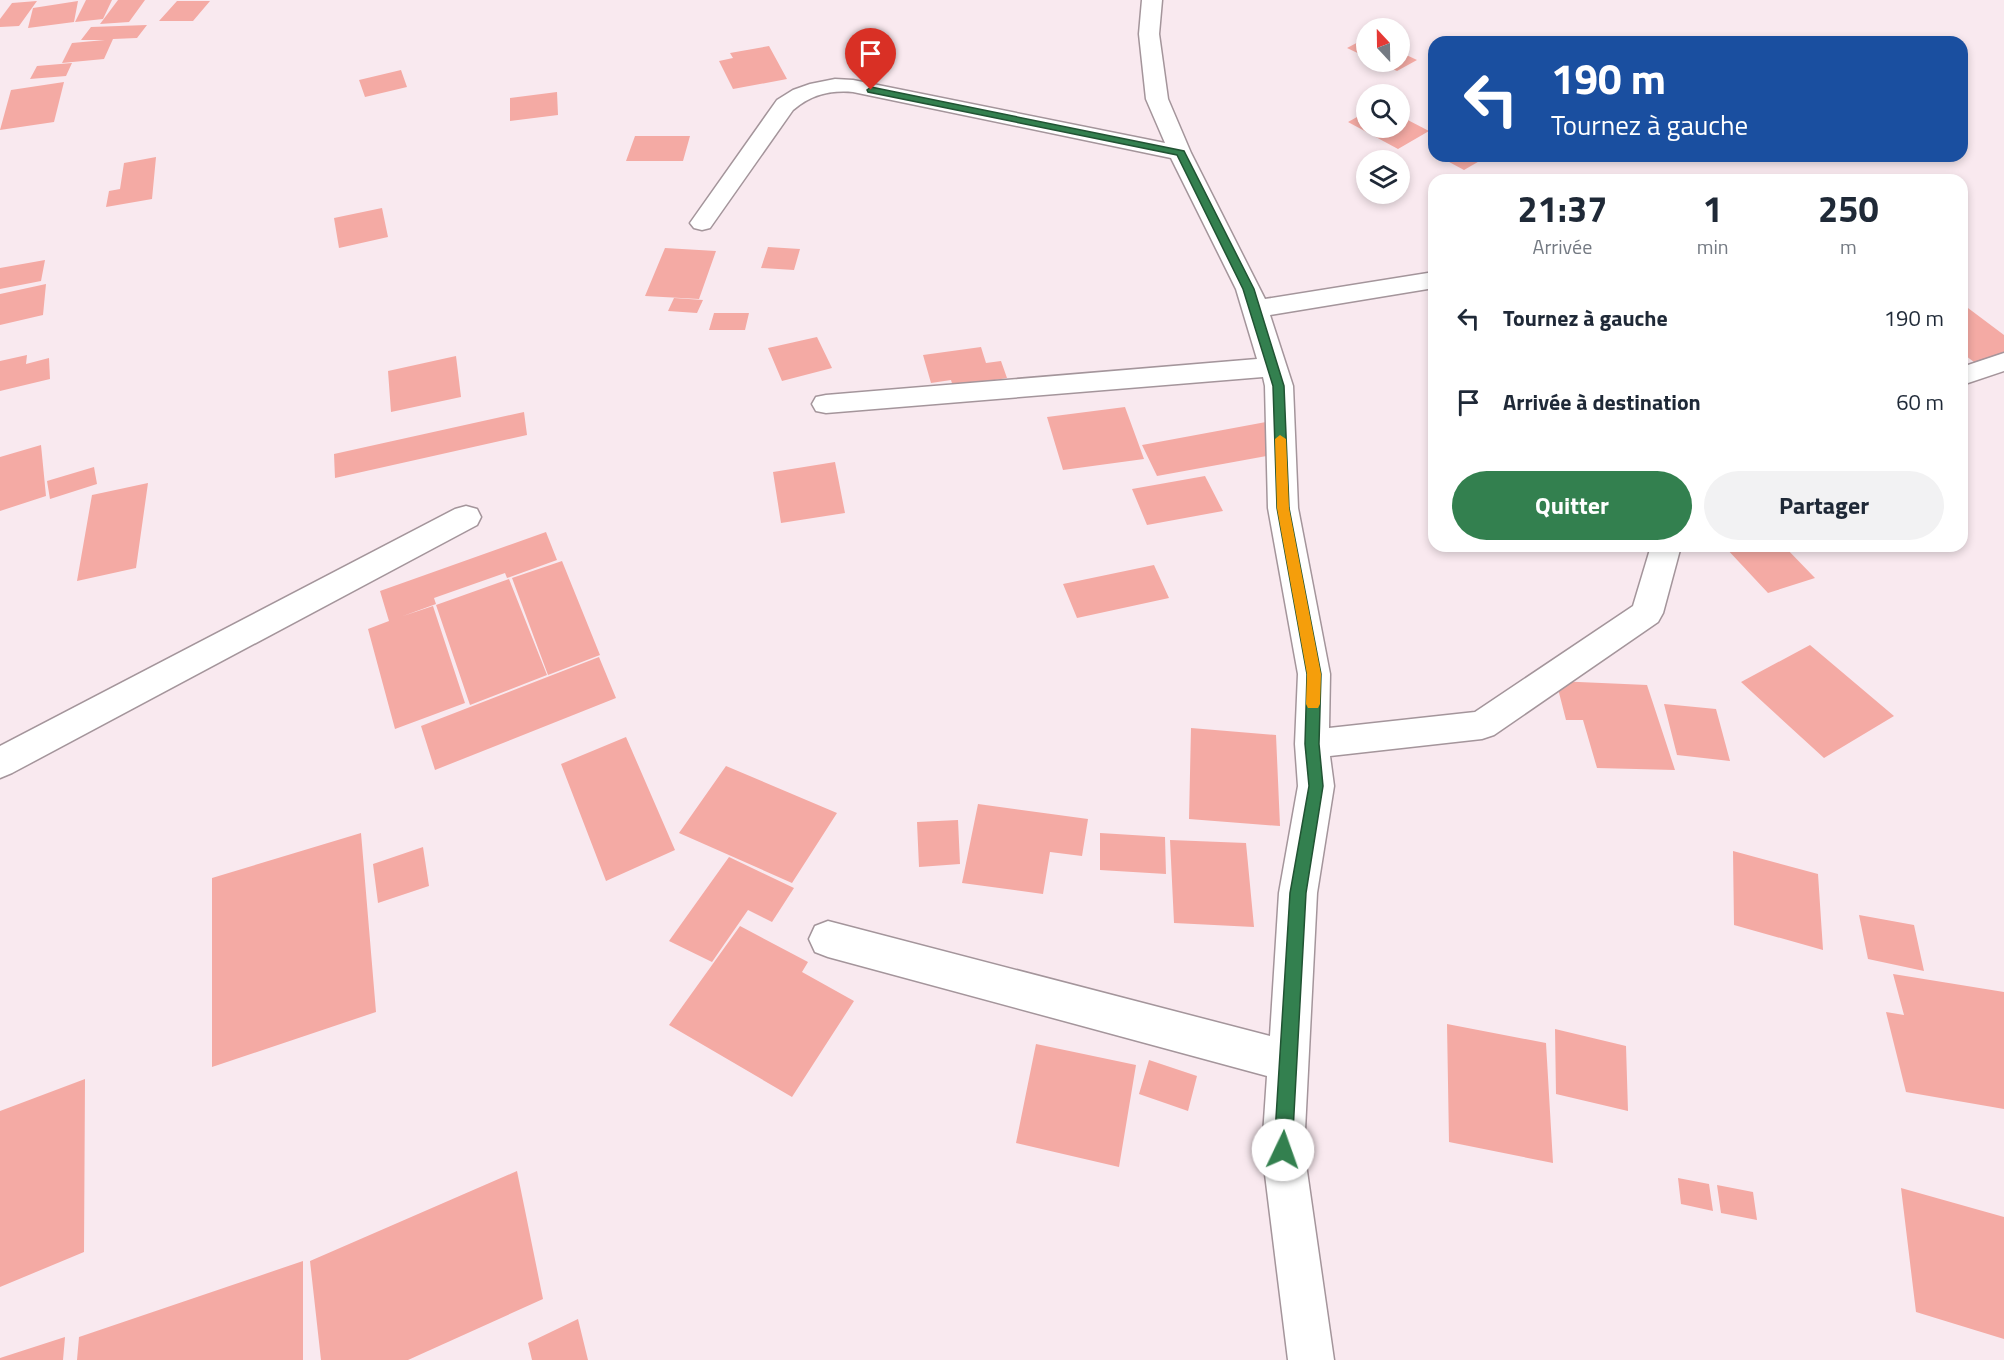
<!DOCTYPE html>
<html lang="fr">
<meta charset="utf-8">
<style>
body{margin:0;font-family:"Titillium Web",sans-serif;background:#f2f2f3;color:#1f2937;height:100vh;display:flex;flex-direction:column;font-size:22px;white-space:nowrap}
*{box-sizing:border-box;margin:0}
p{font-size:20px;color:#747a83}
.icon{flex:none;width:33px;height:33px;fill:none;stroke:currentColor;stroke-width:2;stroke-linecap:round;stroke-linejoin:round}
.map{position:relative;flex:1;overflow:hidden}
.side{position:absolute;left:1428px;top:174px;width:540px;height:378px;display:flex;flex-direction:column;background:#fff;border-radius:18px;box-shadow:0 3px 9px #0003}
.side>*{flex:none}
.banner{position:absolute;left:1428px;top:36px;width:540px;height:126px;border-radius:18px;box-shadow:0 3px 9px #0003;background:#1a4fa0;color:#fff;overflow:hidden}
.needle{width:39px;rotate:338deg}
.fabs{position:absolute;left:1356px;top:18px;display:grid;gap:12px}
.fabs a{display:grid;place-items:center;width:54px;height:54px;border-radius:50%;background:#fff;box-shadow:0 3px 9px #0003;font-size:30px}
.pin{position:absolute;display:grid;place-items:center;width:51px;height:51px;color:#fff;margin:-62px -26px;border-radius:50% 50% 50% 0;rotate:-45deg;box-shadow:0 0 6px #0007}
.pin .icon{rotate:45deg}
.me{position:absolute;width:66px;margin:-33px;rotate:3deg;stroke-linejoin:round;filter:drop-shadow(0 0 4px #0008)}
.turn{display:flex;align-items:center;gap:21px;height:126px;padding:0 24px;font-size:27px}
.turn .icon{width:78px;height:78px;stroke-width:2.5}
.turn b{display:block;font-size:42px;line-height:51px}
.eta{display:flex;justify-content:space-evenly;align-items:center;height:102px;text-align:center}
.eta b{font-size:36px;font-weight:700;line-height:42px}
.primary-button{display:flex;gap:12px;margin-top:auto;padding:12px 24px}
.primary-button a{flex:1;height:69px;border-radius:36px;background:#33804f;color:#fff;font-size:24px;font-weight:700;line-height:69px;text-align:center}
.primary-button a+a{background:#f2f2f3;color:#1f2937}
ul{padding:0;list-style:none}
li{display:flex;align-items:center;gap:18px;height:84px;padding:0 24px}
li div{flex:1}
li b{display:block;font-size:22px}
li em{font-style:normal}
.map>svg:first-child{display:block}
.building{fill:#f4aaa4}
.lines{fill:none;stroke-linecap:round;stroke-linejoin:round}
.minor-casing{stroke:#a4959b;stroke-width:3}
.minor{fill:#fff;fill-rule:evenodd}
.route{fill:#33804f;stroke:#215333;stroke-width:1.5}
.slow{fill:#f59e0b}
</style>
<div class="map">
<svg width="2004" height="1360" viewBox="0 0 2004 1360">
<rect width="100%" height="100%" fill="#f9e9ef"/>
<!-- building -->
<path class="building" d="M 86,0 L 112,0 L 103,19 L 75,22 Z
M 118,0 L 145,0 L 129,22 L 100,24 Z
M 37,1 L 19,26 L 0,27 L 0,19 L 12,3 Z
M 78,1 L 74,22 L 28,28 L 33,8 Z
M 177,1 L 210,1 L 193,21 L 159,21 Z
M 147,25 L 137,38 L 113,39 L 104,59 L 62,63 L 72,43 L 105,40 L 81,40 L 91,27 Z
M 1366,38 L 1366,57 L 1347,48 Z
M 769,46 L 787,79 L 733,89 L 719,61 L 733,58 L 730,53 Z
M 1400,52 L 1417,60 L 1397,71 L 1376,62 L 1400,62 Z
M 72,63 L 66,76 L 30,79 L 37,66 Z
M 401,70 L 407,87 L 365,97 L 359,80 Z
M 64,82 L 54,122 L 0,130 L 11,90 Z
M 557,92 L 558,115 L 510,121 L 510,98 Z
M 1366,112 L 1366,128 L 1400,128 L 1400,116 L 1429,131 L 1398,149 L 1348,122 Z
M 635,136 L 690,136 L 683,161 L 626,161 Z
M 1438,156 L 1478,156 L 1483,159 L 1464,170 Z
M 156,157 L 152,199 L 106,207 L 109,191 L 120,189 L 124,163 Z
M 382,208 L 388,237 L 339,248 L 334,218 Z
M 768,247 L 800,249 L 794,270 L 761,268 Z
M 665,248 L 716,251 L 699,299 L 645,296 Z
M 45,260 L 41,281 L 0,289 L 0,268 Z
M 46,284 L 43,315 L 0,325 L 0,294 Z
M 674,298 L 703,300 L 697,313 L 668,311 Z
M 1968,308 L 2004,335 L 2004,357 L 1978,365 L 1962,353 L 1962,310 Z
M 714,313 L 749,313 L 745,330 L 709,330 Z
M 817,337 L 832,368 L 782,381 L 768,348 Z
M 981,347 L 986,363 L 1001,361 L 1007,378 L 953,387 L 951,380 L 931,383 L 923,355 Z
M 27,355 L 26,364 L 49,358 L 50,379 L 0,391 L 0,361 Z
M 456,356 L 461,397 L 391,412 L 388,371 Z
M 1125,407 L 1144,459 L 1063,470 L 1047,417 Z
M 524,412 L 527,435 L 335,478 L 334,454 Z
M 1266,422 L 1283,453 L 1157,476 L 1142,445 Z
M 41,445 L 46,496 L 0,511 L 0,457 Z
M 835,462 L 845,513 L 781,523 L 773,472 Z
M 94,467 L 97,484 L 50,499 L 47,481 Z
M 1205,476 L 1223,511 L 1147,525 L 1132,489 Z
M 148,483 L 136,568 L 77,581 L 92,495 Z
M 546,532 L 557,560 L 507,578 L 505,573 L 434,598 L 436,604 L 403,616 L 433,606 L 465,703 L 395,729 L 368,629 L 389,621 L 380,591 Z
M 1729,546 L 1784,546 L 1815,578 L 1768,593 L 1725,547 Z
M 562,561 L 600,655 L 548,675 L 512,578 Z
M 1154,565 L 1169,598 L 1077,618 L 1063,584 Z
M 509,579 L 547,675 L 470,705 L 436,605 Z
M 1810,645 L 1894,716 L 1824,758 L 1741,682 Z
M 599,657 L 616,698 L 435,770 L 421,726 Z
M 1556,681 L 1647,685 L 1675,770 L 1597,768 L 1583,720 L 1566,720 Z
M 1664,704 L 1716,709 L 1730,761 L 1677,755 Z
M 1191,728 L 1276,735 L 1280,826 L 1189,819 Z
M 626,737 L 675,850 L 606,881 L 561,764 Z
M 726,766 L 837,813 L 792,883 L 679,833 Z
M 978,804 L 1088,819 L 1082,856 L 1050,852 L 1043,894 L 962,883 Z
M 958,820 L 960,864 L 919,867 L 917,822 Z
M 361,833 L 376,1012 L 212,1067 L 212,878 Z
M 1100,833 L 1165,837 L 1166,874 L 1100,870 Z
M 1170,840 L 1246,843 L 1254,927 L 1174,923 Z
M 423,847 L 429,886 L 378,903 L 373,864 Z
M 1733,851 L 1818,874 L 1823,950 L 1734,925 Z
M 729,857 L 794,888 L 772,922 L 748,910 L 712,962 L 669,941 Z
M 1859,915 L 1914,925 L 1924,971 L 1868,959 Z
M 740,926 L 808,962 L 802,972 L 854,1001 L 792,1097 L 669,1025 Z
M 1893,974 L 2004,992 L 2004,1109 L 1906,1092 L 1886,1012 L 1904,1015 Z
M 1447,1024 L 1546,1043 L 1553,1163 L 1449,1142 Z
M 1555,1029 L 1626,1046 L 1628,1111 L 1556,1094 Z
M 1036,1044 L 1136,1065 L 1119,1167 L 1016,1143 Z
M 1149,1060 L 1197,1076 L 1188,1111 L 1139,1094 Z
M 85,1079 L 84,1252 L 0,1287 L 0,1111 Z
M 517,1171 L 543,1299 L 408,1360 L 321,1360 L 310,1261 Z
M 1678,1178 L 1709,1184 L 1713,1211 L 1681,1204 Z
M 1717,1185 L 1753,1192 L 1757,1220 L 1721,1213 Z
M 1901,1188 L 2004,1217 L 2004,1339 L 1916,1312 Z
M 303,1261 L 303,1360 L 77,1360 L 79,1337 Z
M 578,1319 L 588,1360 L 532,1360 L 528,1343 Z
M 65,1337 L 63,1360 L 0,1360 L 0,1358 Z"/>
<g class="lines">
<!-- minor casing -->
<g class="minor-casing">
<path id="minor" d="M 1142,0 L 1162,0 L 1159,34 L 1168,99 L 1191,153 L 1265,299 L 1434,272 L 1434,288 L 1270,315 L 1293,386 L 1298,508 L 1330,674 L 1329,728 L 1475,712 L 1633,606 L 1651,546 L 1681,546 L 1663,613 L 1658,622 L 1494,735 L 1482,739 L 1330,756 L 1334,786 L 1317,893 L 1304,1150 L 1334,1360 L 1288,1360 L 1262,1150 L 1267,1076 L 828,957 L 815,952 L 809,939 L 815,926 L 828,921 L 1270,1036 L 1279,893 L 1298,786 L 1295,744 L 1298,674 L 1268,508 L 1265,386 L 1263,377 L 826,413 L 816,411 L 812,404 L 816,397 L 826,395 L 1257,359 L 1236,289 L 1171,158 L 853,92 C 829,90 811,95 793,110 L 710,228 L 702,230 L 694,228 L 690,223 L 777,100 L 793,90 L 810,84 L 835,79 L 853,80 L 1165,143 L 1146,99 L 1139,34 Z
M 2004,353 L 2004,371 L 1962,385 L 1962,367 Z
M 466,506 L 477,509 L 481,517 L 477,525 L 12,773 L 0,778 L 0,746 L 455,509 Z"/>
</g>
<!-- minor -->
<use href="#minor" class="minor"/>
</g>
<!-- route -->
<path class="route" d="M 871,87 L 1184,151 L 1254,289 L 1284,386 L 1289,508 L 1321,674 L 1319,744 L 1323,786 L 1306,893 L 1292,1150 L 1289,1156 L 1283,1159 L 1277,1156 L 1274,1150 L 1290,893 L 1309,786 L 1305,744 L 1307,674 L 1277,508 L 1273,386 L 1243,289 L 1177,155 L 868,92 L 867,90 Z"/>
<!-- slow -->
<path class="slow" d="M 1280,435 L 1286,439 L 1289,508 L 1321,674 L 1320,704 L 1318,708 L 1308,708 L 1306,704 L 1307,674 L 1277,508 L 1275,439 Z"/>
</svg>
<div class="fabs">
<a><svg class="needle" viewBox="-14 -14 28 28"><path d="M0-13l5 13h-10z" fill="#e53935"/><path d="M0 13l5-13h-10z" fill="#747a83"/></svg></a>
<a><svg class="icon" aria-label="search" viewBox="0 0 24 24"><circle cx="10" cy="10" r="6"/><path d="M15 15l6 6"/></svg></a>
<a><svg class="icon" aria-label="layers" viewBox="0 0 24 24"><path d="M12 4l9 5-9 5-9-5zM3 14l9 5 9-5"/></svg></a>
</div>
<div class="pin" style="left:871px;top:90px;background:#d93025"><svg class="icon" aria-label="arrive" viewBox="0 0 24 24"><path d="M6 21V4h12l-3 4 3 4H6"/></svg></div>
<svg class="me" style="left:1283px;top:1150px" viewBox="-20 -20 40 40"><circle r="19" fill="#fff"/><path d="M0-13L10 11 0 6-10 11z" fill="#33804f"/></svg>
<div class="banner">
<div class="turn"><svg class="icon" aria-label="left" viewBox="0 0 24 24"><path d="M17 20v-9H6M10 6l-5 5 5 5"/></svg><div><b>190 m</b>Tournez à gauche</div></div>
</div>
<section class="side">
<div class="eta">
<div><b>21:37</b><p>Arrivée</p></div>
<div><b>1</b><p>min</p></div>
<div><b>250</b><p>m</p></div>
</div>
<ul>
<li><svg class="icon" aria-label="left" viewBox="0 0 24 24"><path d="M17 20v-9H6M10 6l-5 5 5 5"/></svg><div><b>Tournez à gauche</b></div><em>190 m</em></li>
<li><svg class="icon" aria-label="arrive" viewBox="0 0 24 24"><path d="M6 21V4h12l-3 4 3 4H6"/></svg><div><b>Arrivée à destination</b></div><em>60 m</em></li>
</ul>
<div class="primary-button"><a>Quitter</a><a>Partager</a></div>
</section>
</div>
